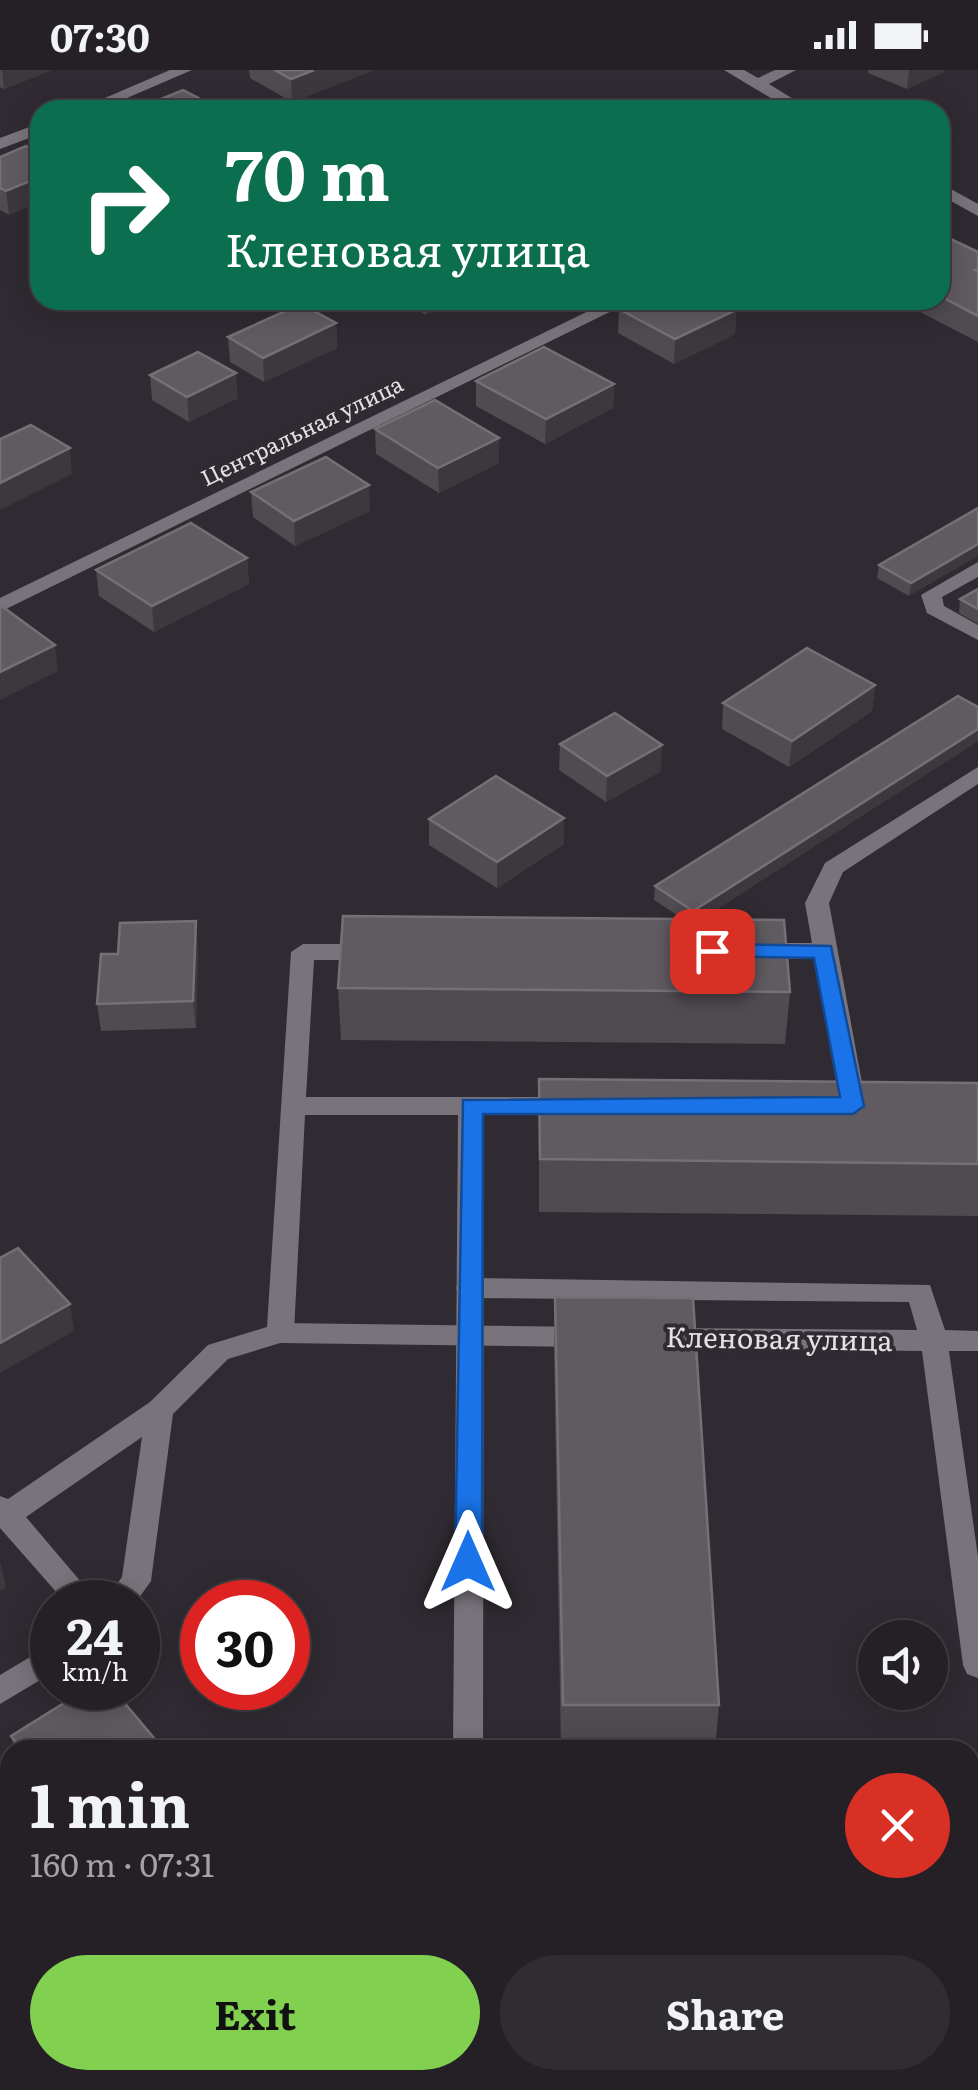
<!DOCTYPE html>
<meta charset="utf-8">
<style>
body{margin:0;font-family:Literata,serif;background:#302d32;color:#f1f3f6;height:100vh;display:flex;flex-direction:column;font-size:38px;white-space:nowrap}
*{box-sizing:border-box;margin:0}
p{font-size:32px;color:#a3a3a7}
.icon{flex:none;width:55px;height:55px;fill:none;stroke:currentColor;stroke-width:2;stroke-linecap:round;stroke-linejoin:round}
.map{position:relative;flex:1;overflow:hidden}
.drawer{position:absolute;left:0px;top:1670px;width:980px;height:350px;display:flex;flex-direction:column;background:#242026;border-radius:30px 30px 0 0;box-shadow:0 5px 25px #0003,0 0 0 2px #413e43}
.drawer>*{flex:none}
.banner{position:absolute;left:30px;top:30px;width:920px;height:210px;border-radius:30px;box-shadow:0 5px 25px #0003,0 0 0 2px #413e43;background:#0b6e4f;color:#fff;overflow:hidden}
.tools{position:absolute;left:858px;top:1550px;display:grid;gap:20px}
.tools a{display:grid;place-items:center;width:90px;height:90px;border-radius:50%;background:#242026;box-shadow:0 5px 25px #0003,0 0 0 2px #413e43;font-size:50px}
.speed{position:absolute;left:30px;top:1510px;display:flex;gap:20px;font-size:50px;font-weight:700;text-align:center}
.speed>*{display:grid;place-content:center;width:130px;height:130px;border-radius:50%;background:#242026;box-shadow:0 5px 25px #0003,0 0 0 2px #413e43;line-height:1}
.speed small{font-size:25px;font-weight:400}
.speed .limit{border:15px solid #d22;background:#fff;color:#111}
.pin{position:absolute;display:grid;place-items:center;width:85px;height:85px;color:#fff;margin:-42px;border-radius:20px;box-shadow:0 5px 15px #0006}
.me{position:absolute;width:110px;margin:-55px;rotate:0deg;stroke-linejoin:round;filter:drop-shadow(0 0 8px #0008)}
.turn{display:flex;align-items:center;gap:35px;height:210px;padding:0 30px;font-size:45px}
.turn .icon{width:130px;height:130px;stroke-width:2.5}
.turn b{display:block;font-size:70px;line-height:85px}
.round{display:grid;place-items:center;flex:none;width:105px;height:105px;border-radius:52px;background:#302d32}
.summary{display:flex;align-items:center;justify-content:space-between;height:170px;padding:0 30px}
h1{font-size:60px;font-weight:700;line-height:75px}
.action{display:flex;gap:20px;margin-top:auto;padding:20px 30px}
.action a{flex:1;height:115px;border-radius:60px;background:#81d050;color:#111;font-size:40px;font-weight:700;line-height:115px;text-align:center}
.action a+a{background:#302d32;color:#f1f3f6}
.status{display:flex;justify-content:space-between;align-items:center;height:70px;padding:0 50px;background:#242026;direction:ltr}
.status svg{height:28px;fill:currentColor}
.map>svg:first-child{display:block}
.forest{fill:#785882}
.lines{fill:none;stroke-linecap:round;stroke-linejoin:round}
.service{fill:#79737b;fill-rule:evenodd}
.minor{fill:#79737b;fill-rule:evenodd}
.wall{fill:#504a51}
.shaded-wall{fill:#3d373e}
.building{fill:#605b61;stroke:#757076;stroke-width:2.5}
.route{fill:#1a73e8;stroke:#114b97;stroke-width:2.5}
.labels{text-anchor:middle;stroke-width:8;stroke-linejoin:round;paint-order:stroke}
.far-street-label{font-size:22px;fill:#e4e1e5;stroke:#302b32}
.street-label{font-size:28px;fill:#e4e1e5;stroke:#302b32}
</style>
<div class="status"><b>07:30</b><svg viewBox="0 0 49 12"><path d="M0 12V9h3v3zM5 12V6h3v6zM10 12V3h3v9zM15 12V0h3v12zM26 1h20v11H26zM47 4h2v5h-2z"/></svg></div>
<div class="map">
<svg width="978" height="2020" viewBox="0 0 978 2020">
<rect width="100%" height="100%" fill="#302b32"/>
<!-- forest -->
<path class="forest" d="M 970,1924 L 978,1927 L 978,2020 L 153,2020 L 164,2010 L 970,2010 Z"/>
<g class="lines">
<!-- service -->
<path class="service" d="M 978,492 L 978,507 L 942,527 L 944,536 L 978,555 L 978,570 L 927,543 L 921,525 Z
M 469,1208 L 930,1215 L 945,1260 L 978,1261 L 978,1281 L 949,1281 L 978,1487 L 978,1608 L 967,1604 L 963,1595 L 922,1281 L 663,1278 L 653,1275 L 649,1268 L 653,1261 L 663,1258 L 917,1260 L 909,1232 L 469,1228 L 460,1225 L 456,1218 L 460,1211 Z
M 280,1253 L 588,1257 L 598,1260 L 602,1267 L 598,1274 L 588,1277 L 280,1273 L 270,1270 L 266,1263 L 270,1256 Z"/>
<!-- minor -->
<path class="minor" d="M 170,0 L 192,0 L 99,40 L 77,40 Z
M 724,0 L 744,0 L 758,8 L 775,0 L 796,0 L 769,14 L 811,40 L 791,40 Z
M 40,53 L 40,64 L 0,79 L 0,68 Z
M 940,113 L 978,134 L 978,146 L 940,125 Z
M 611,230 L 634,230 L 0,542 L 0,528 Z
M 978,697 L 978,714 L 843,802 L 829,833 L 866,1035 L 853,1044 L 836,1041 L 832,1035 L 839,1028 L 815,889 L 754,889 L 742,881 L 754,873 L 812,873 L 805,833 L 825,793 Z
M 303,874 L 374,874 L 386,882 L 374,890 L 314,890 L 306,1027 L 570,1027 L 583,1036 L 570,1045 L 484,1045 L 483,1680 L 453,1680 L 458,1045 L 305,1045 L 294,1263 L 290,1270 L 228,1289 L 173,1344 L 151,1511 L 136,1532 L 104,1532 L 122,1507 L 142,1367 L 26,1447 L 98,1532 L 65,1532 L 0,1458 L 0,1426 L 8,1429 L 150,1332 L 208,1275 L 267,1257 L 291,882 Z
M 52,1574 L 52,1603 L 0,1634 L 0,1605 Z"/>
</g>
<!-- wall -->
<path class="wall" d="M 0,0 L 52,0 L 4,19 L 0,17 Z
M 249,0 L 374,0 L 292,32 L 250,8 Z
M 868,0 L 944,0 L 944,2 L 907,19 L 868,3 Z
M 40,84 L 9,145 L 0,140 L 0,87 Z
M 940,164 L 978,182 L 978,272 L 897,230 L 940,230 Z
M 401,230 L 459,230 L 426,245 Z
M 619,239 L 736,240 L 735,264 L 674,294 L 618,263 Z
M 336,253 L 337,278 L 264,312 L 230,292 L 228,267 Z
M 150,305 L 238,328 L 189,352 L 152,330 Z
M 476,311 L 614,314 L 613,338 L 545,374 L 476,336 Z
M 375,359 L 499,393 L 439,423 L 376,384 Z
M 251,422 L 370,441 L 295,476 L 253,447 Z
M 978,438 L 909,526 L 877,508 L 879,495 Z
M 247,488 L 249,514 L 154,562 L 99,526 L 96,500 Z
M 978,519 L 978,554 L 959,543 L 960,529 Z
M 875,615 L 872,641 L 789,697 L 722,659 L 723,633 Z
M 978,637 L 978,671 L 700,850 L 790,922 L 785,974 L 341,970 L 338,918 L 683,849 L 654,830 L 655,816 Z
M 560,674 L 661,701 L 606,732 L 559,700 Z
M 564,748 L 564,774 L 497,818 L 429,775 L 429,749 Z
M 198,878 L 196,958 L 101,961 L 97,934 Z
M 539,1009 L 978,1013 L 978,1146 L 539,1142 Z
M 555,1227 L 719,1635 L 715,1680 L 561,1680 L 554,1279 Z
M 11,1666 L 164,1680 L 14,1680 Z"/>
<!-- shaded-wall -->
<path class="shaded-wall" d="M 2,0 L 52,0 L 4,19 Z
M 314,0 L 374,0 L 292,32 L 291,9 Z
M 909,0 L 944,0 L 944,2 L 907,19 Z
M 40,107 L 40,132 L 9,145 L 6,121 Z
M 426,230 L 459,230 L 426,245 Z
M 736,240 L 735,264 L 674,294 L 675,269 Z
M 336,253 L 337,278 L 264,312 L 263,288 Z
M 236,303 L 238,328 L 189,352 L 187,327 Z
M 614,314 L 613,338 L 545,374 L 546,349 Z
M 499,368 L 499,393 L 439,423 L 438,398 Z
M 70,378 L 72,404 L 0,440 L 0,413 Z
M 369,415 L 370,441 L 295,476 L 294,451 Z
M 978,474 L 978,486 L 909,526 L 911,513 Z
M 247,488 L 249,514 L 154,562 L 152,536 Z
M 55,575 L 58,601 L 0,630 L 0,602 Z
M 875,615 L 872,641 L 789,697 L 792,671 Z
M 978,659 L 978,671 L 692,855 L 693,841 Z
M 662,675 L 661,701 L 606,732 L 607,706 Z
M 564,748 L 564,774 L 497,818 L 497,792 Z
M 196,851 L 198,878 L 196,958 L 193,931 Z
M 70,1234 L 74,1261 L 0,1303 L 0,1273 Z
M 0,1491 L 6,1517 L 0,1521 Z
M 0,1783 L 6,1808 L 0,1813 Z"/>
<!-- building -->
<path class="building" d="M 275,0 L 314,0 L 291,9 Z
M 183,20 L 222,40 L 134,40 Z
M 26,76 L 40,84 L 40,107 L 6,121 L 0,118 L 0,87 Z
M 940,164 L 978,182 L 978,198 L 975,200 L 978,201 L 978,246 L 940,226 Z
M 637,230 L 718,230 L 736,240 L 675,269 L 619,239 Z
M 301,234 L 336,253 L 263,288 L 228,267 Z
M 544,277 L 614,314 L 546,349 L 476,311 Z
M 198,282 L 236,303 L 187,327 L 150,305 Z
M 435,330 L 499,368 L 438,398 L 375,359 Z
M 31,355 L 70,378 L 0,413 L 0,369 Z
M 326,387 L 369,415 L 294,451 L 251,422 Z
M 978,438 L 978,474 L 911,513 L 879,495 Z
M 191,453 L 247,488 L 152,536 L 96,500 Z
M 978,519 L 978,539 L 960,529 Z
M 3,537 L 55,575 L 0,602 L 0,538 Z
M 807,578 L 875,615 L 792,671 L 723,633 Z
M 958,626 L 978,637 L 978,659 L 693,841 L 655,816 Z
M 615,643 L 662,675 L 607,706 L 560,674 Z
M 496,706 L 564,748 L 497,792 L 429,749 Z
M 343,846 L 784,850 L 790,922 L 338,918 Z
M 196,851 L 193,931 L 97,934 L 101,884 L 118,884 L 120,853 Z
M 539,1009 L 978,1013 L 978,1094 L 540,1089 Z
M 18,1178 L 70,1234 L 0,1273 L 0,1188 Z
M 555,1227 L 693,1228 L 719,1635 L 563,1635 Z
M 88,1618 L 112,1618 L 164,1680 L 22,1680 L 11,1666 Z"/>
<!-- route -->
<path class="route" d="M 712,874 L 831,876 L 864,1036 L 853,1044 L 483,1044 L 482,1492 L 468,1502 L 459,1499 L 455,1492 L 463,1030 L 840,1027 L 814,888 L 705,886 L 705,876 Z"/>
<g class="labels">
<!-- far-street labels -->
<g class="far-street-label">
<text transform="translate(302 361) rotate(-26)" y="8">Центральная улица</text>
</g>
<!-- street labels -->
<g class="street-label">
<text transform="translate(779 1269) rotate(1)" y="10">Кленовая улица</text>
</g>
</g>
</svg>
<div class="tools">
<a><svg class="icon" aria-label="sound" viewBox="0 0 24 24"><path d="M4 9h4l5-4v14l-5-4H4zM17 9q2 3 0 6"/></svg></a>
</div>
<div class="speed"><div>24<small>km/h</small></div><div class="limit">30</div></div>
<div class="pin" style="left:712px;top:881px;background:#d93025"><svg class="icon" aria-label="arrive" viewBox="0 0 24 24"><path d="M6 21V4h12l-3 4 3 4H6"/></svg></div>
<svg class="me" style="left:468px;top:1492px" viewBox="-20 -20 40 40"><path d="M0-17L14 15 0 8-14 15z" fill="#1a73e8" stroke="#fff" stroke-width="4"/></svg>
<div class="banner">
<div class="turn"><svg class="icon" aria-label="right" viewBox="0 0 24 24"><path d="M7 20v-9h11M14 6l5 5-5 5"/></svg><div><b>70 m</b>Кленовая улица</div></div>
</div>
<section class="drawer">
<div class="summary"><div><h1>1 min</h1><p>160 m · 07:31</p></div><a class="round" style="background:#d93025;color:#fff"><svg class="icon" aria-label="close" viewBox="0 0 24 24"><path d="M6 6l12 12M18 6L6 18"/></svg></a></div>
<div class="action"><a>Exit</a><a>Share</a></div>
</section>
</div>
